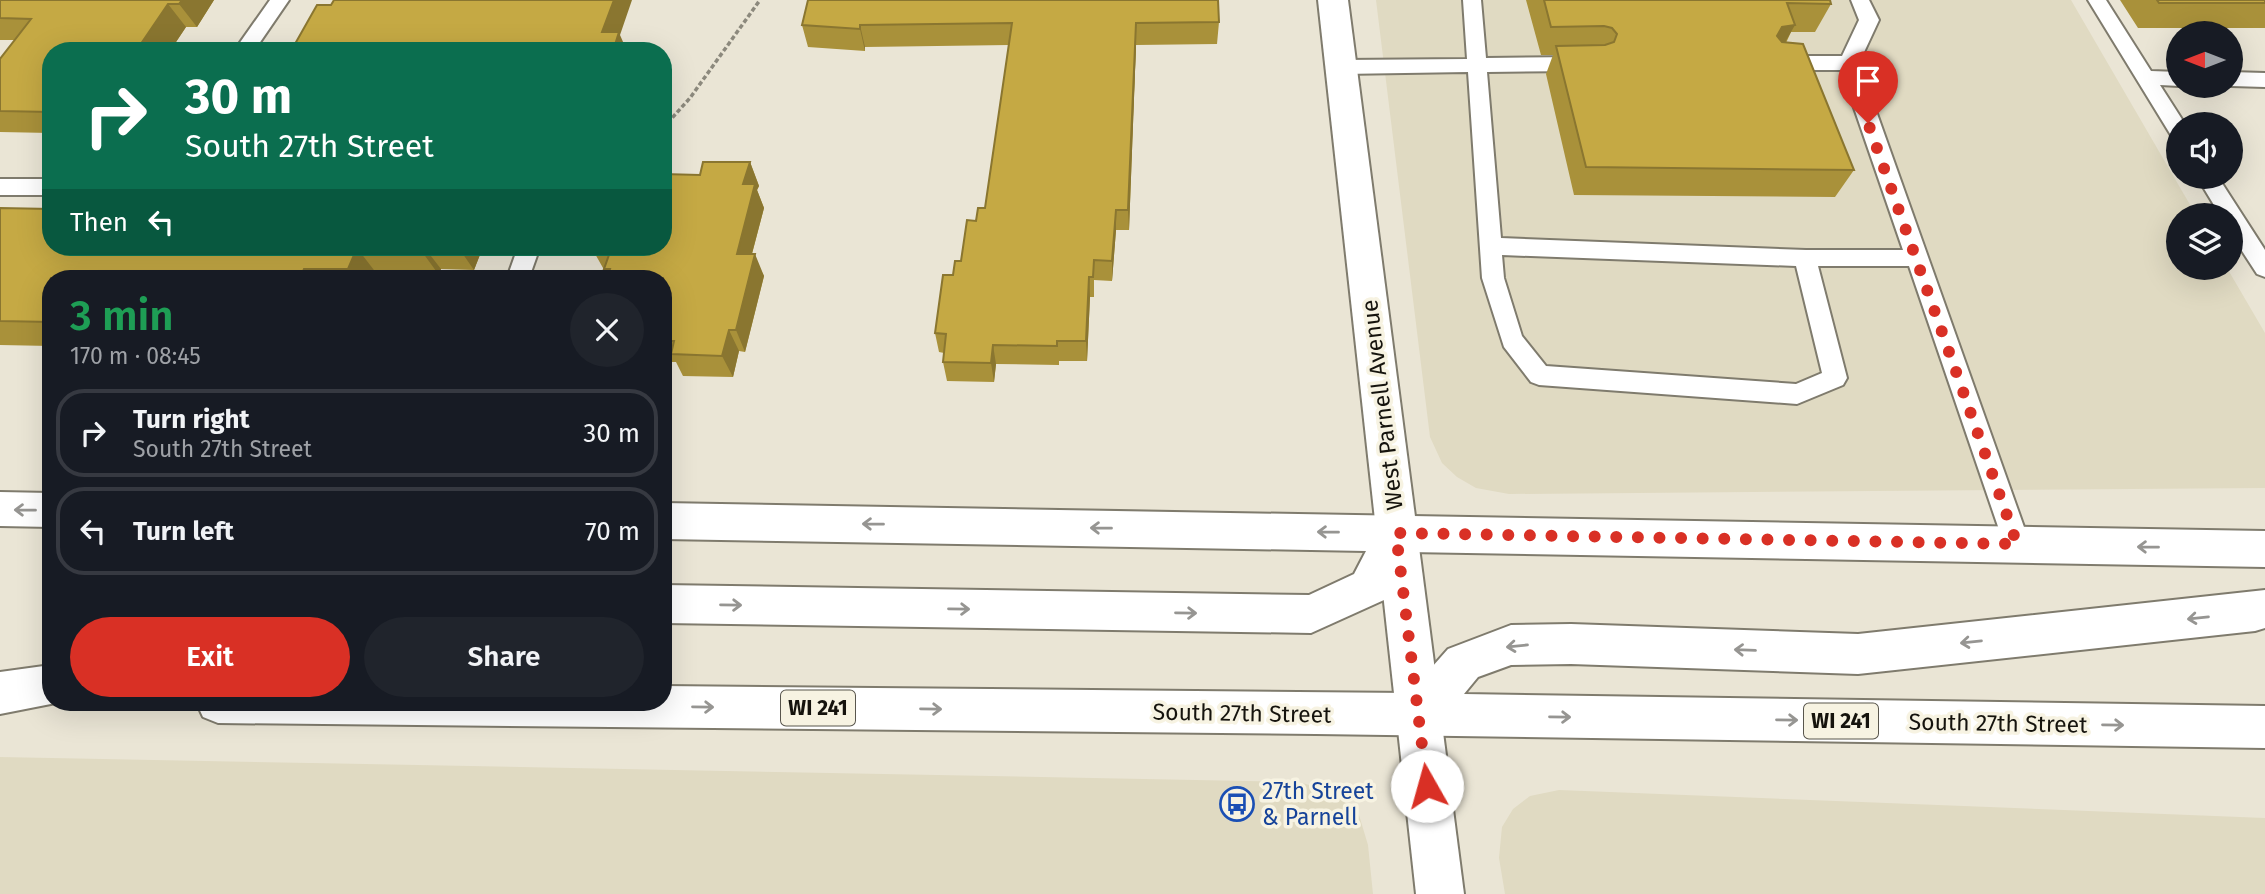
<!DOCTYPE html>
<meta charset="utf-8">
<style>
body{margin:0;font-family:"Fira Sans",sans-serif;background:#20242c;color:#f1f3f6;height:100vh;display:flex;flex-direction:column;font-size:26px;white-space:nowrap}
*{box-sizing:border-box;margin:0}
p{font-size:23px;color:#9ea1a6}
.icon{flex:none;width:38px;height:38px;fill:none;stroke:currentColor;stroke-width:2;stroke-linecap:round;stroke-linejoin:round}
.map{position:relative;flex:1;overflow:hidden}
.side{position:absolute;left:42px;top:270px;width:630px;height:441px;display:flex;flex-direction:column;background:#171b24;border-radius:28px;box-shadow:0 7px 28px #0002}
.side>*{flex:none}
.banner{position:absolute;left:42px;top:42px;width:630px;height:214px;border-radius:28px;box-shadow:0 7px 28px #0002;background:#0b6e4f;color:#fff;overflow:hidden}
.needle{width:46px;rotate:270deg}
.controls{position:absolute;left:2166px;top:21px;display:grid;gap:14px}
.controls a{display:grid;place-items:center;width:77px;height:77px;border-radius:50%;background:#171b24;box-shadow:0 7px 28px #0002;font-size:35px}
.pin{position:absolute;display:grid;place-items:center;width:60px;height:60px;color:#fff;margin:-72px -30px;border-radius:50% 50% 50% 0;rotate:-45deg;box-shadow:0 0 7px #0007}
.pin .icon{rotate:45deg}
.me{position:absolute;width:77px;margin:-38px;rotate:353deg;stroke-linejoin:round;filter:drop-shadow(0 0 5px #0008)}
.turn{display:flex;align-items:center;gap:24px;height:147px;padding:0 28px;font-size:32px}
.turn .icon{width:91px;height:91px;stroke-width:2.5}
.turn b{display:block;font-size:49px;line-height:60px}
.then{display:flex;align-items:center;height:66px;padding:0 28px;background:#0003;gap:14px;font-size:26px}
.round{display:grid;place-items:center;flex:none;width:74px;height:74px;border-radius:37px;background:#20242c}
.head{display:flex;align-items:center;justify-content:space-between;height:119px;padding:0 28px}
h1{font-size:42px;font-weight:600;line-height:52px;color:#1e9e55}
.cta{display:flex;gap:14px;margin-top:auto;padding:14px 28px}
.cta a{flex:1;height:80px;border-radius:42px;background:#d93025;color:#fff;font-size:28px;font-weight:600;line-height:80px;text-align:center}
.cta a+a{background:#20242c;color:#f1f3f6}
ul{padding:0;list-style:none}
li{display:flex;align-items:center;gap:21px;height:88px;margin:0 14px 10px;padding:0 14px;border:4px solid #363941;border-radius:28px}
li div{flex:1}
li b{display:block;font-size:26px}
li em{font-style:normal}
.map>svg:first-child{display:block}
.built{fill:#e0dac2}
.lines{fill:none;stroke-linecap:round;stroke-linejoin:round}
.lane-casing{stroke:#7f7b6d;stroke-width:4}
.street-casing{stroke:#7f7b6d;stroke-width:4}
.primary-casing{stroke:#7f7b6d;stroke-width:4}
.path{stroke:#8c897d;stroke-width:3.5;stroke-dasharray:4.5 2.5;stroke-linecap:butt}
.lane{fill:#fff;fill-rule:evenodd}
.street{fill:#fff;fill-rule:evenodd}
.primary{fill:#fff;fill-rule:evenodd}
.wall{fill:#a9913a}
.shaded-wall{fill:#8a7630}
.building{fill:#c5a944;stroke:#8a7630;stroke-width:2}
.oneway{stroke:#969592}
.route{stroke:#d93025;stroke-width:12;stroke-dasharray:0 21.6}
.labels{text-anchor:middle;stroke-width:7;stroke-linejoin:round;paint-order:stroke}
.shield{fill:#f7f3e2;stroke:#59564d;stroke-width:2}
.shield-label{font-size:21px;font-weight:bold;fill:#15130d}
.street-label{font-size:23px;fill:#15130d;stroke:#f7f3e2}
.transit-label{font-size:23px;fill:#164399;stroke:#f7f3e2;text-anchor:start}
</style>
<div class="map">
<svg width="2265" height="894" viewBox="0 0 2265 894">
<rect width="100%" height="100%" fill="#eae5d5"/>
<!-- built -->
<path class="built" d="M 1376,0 L 2071,0 L 2196,215 L 2179,215 L 2179,268 L 2227,268 L 2265,333 L 2265,488 L 1509,494 L 1476,488 L 1457,477 L 1442,463 L 1430,437 Z
M 0,757 L 1299,782 L 1333,792 L 1359,815 L 1368,845 L 1373,894 L 0,894 Z
M 1559,790 L 2265,818 L 2265,894 L 1505,894 L 1499,858 L 1502,827 L 1513,809 L 1530,796 Z"/>
<g class="lines">
<!-- lane casing -->
<g class="lane-casing">
<path id="lane" d="M 270,0 L 289,0 L 254,51 L 234,51 Z
M 1463,0 L 1481,0 L 1486,58 L 1582,57 L 1589,59 L 1592,64 L 1589,69 L 1582,71 L 1487,72 L 1501,238 L 1806,250 L 1903,250 L 1841,70 L 1778,70 L 1771,68 L 1768,63 L 1771,58 L 1778,56 L 1842,56 L 1859,20 L 1851,0 L 1869,0 L 1879,20 L 1859,63 L 2030,544 L 2026,552 L 2017,555 L 2008,552 L 2004,544 L 1909,266 L 1818,266 L 1847,378 L 1843,385 L 1797,404 L 1539,385 L 1531,382 L 1504,347 L 1482,278 L 1468,72 L 1342,74 L 1335,72 L 1332,67 L 1335,62 L 1342,60 L 1467,59 ZM 1502,255 L 1796,266 L 1822,373 L 1796,384 L 1546,366 L 1522,336 L 1504,278 Z
M 2088,0 L 2106,0 L 2151,71 L 2179,72 L 2179,86 L 2160,85 L 2185,124 L 2179,124 L 2179,139 L 2172,137 Z
M 2231,72 L 2265,73 L 2265,87 L 2231,86 Z
M 2197,177 L 2218,177 L 2265,250 L 2265,277 L 2257,274 L 2231,234 L 2231,215 L 2220,215 Z
M 0,179 L 51,179 L 51,195 L 0,195 Z
M 518,247 L 540,247 L 529,278 L 507,278 Z"/>
</g>
<!-- street casing -->
<g class="street-casing">
<path id="street" d="M 1318,0 L 1348,0 L 1464,894 L 1416,894 Z"/>
</g>
<!-- primary casing -->
<g class="primary-casing">
<path id="primary" d="M 0,492 L 51,493 L 51,527 L 0,526 Z
M 663,503 L 2265,531 L 2265,567 L 1408,552 L 1384,600 L 1311,633 L 663,623 L 663,585 L 1309,595 L 1354,574 L 1366,551 L 663,539 Z
M 2265,590 L 2265,628 L 2255,631 L 1858,674 L 1571,664 L 1511,665 L 1478,677 L 1464,694 L 2265,706 L 2265,748 L 1316,734 L 218,723 L 203,717 L 196,702 L 663,702 L 663,686 L 1409,693 L 1448,649 L 1511,625 L 1571,624 L 1858,634 Z
M 51,665 L 51,702 L 61,702 L 0,714 L 0,672 Z"/>
</g>
<!-- path -->
<path class="path" d="M 663,128 L 690,98 L 760,0"/>
<!-- lane -->
<use href="#lane" class="lane"/>
<!-- street -->
<use href="#street" class="street"/>
<!-- primary -->
<use href="#primary" class="primary"/>
</g>
<!-- wall -->
<path class="wall" d="M 0,0 L 214,0 L 197,27 L 186,27 L 170,51 L 51,51 L 51,133 L 0,132 L 0,59 L 15,40 L 0,40 Z
M 1526,0 L 1830,0 L 1831,4 L 1815,32 L 1791,32 L 1786,43 L 1854,170 L 1835,197 L 1574,195 L 1546,74 L 1553,55 L 1541,55 Z
M 2120,0 L 2265,0 L 2265,28 L 2138,28 Z
M 1219,22 L 1217,44 L 1136,45 L 1129,230 L 1116,230 L 1112,281 L 1094,280 L 1094,297 L 1090,297 L 1087,361 L 1059,361 L 1059,365 L 996,364 L 994,382 L 947,381 L 943,362 L 944,353 L 939,352 L 935,333 L 953,275 L 961,261 L 976,221 L 985,208 L 1009,45 L 865,47 L 865,51 L 808,47 L 802,25 Z
M 750,162 L 759,186 L 757,190 L 764,208 L 752,254 L 764,276 L 745,352 L 739,351 L 733,377 L 683,376 L 676,362 L 663,362 L 663,278 L 607,275 L 594,252 L 700,175 Z
M 0,208 L 51,247 L 483,247 L 474,270 L 441,269 L 439,275 L 377,274 L 375,278 L 51,278 L 51,346 L 0,345 Z"/>
<!-- shaded-wall -->
<path class="shaded-wall" d="M 182,0 L 214,0 L 197,27 L 179,4 Z
M 614,0 L 632,0 L 620,35 L 627,51 L 611,51 L 602,32 Z
M 168,4 L 186,27 L 170,51 L 136,51 Z
M 1136,23 L 1136,45 L 1129,230 L 1128,210 Z
M 860,25 L 865,47 L 865,51 L 860,29 Z
M 1795,25 L 1779,53 L 1766,55 L 1782,27 Z
M 750,162 L 759,186 L 757,190 L 764,208 L 746,276 L 737,254 L 743,184 Z
M 1116,210 L 1116,230 L 1112,281 L 1112,261 Z
M 421,247 L 424,247 L 441,269 L 439,275 L 420,249 Z
M 458,247 L 483,247 L 474,270 Z
M 357,248 L 377,274 L 375,278 L 355,278 L 348,269 Z
M 755,254 L 764,276 L 745,352 L 736,330 Z
M 304,269 L 312,278 L 300,278 Z
M 1089,277 L 1090,297 L 1087,361 L 1086,341 Z
M 729,330 L 739,351 L 733,377 L 722,356 Z
M 993,345 L 996,364 L 994,382 L 991,363 Z"/>
<!-- building -->
<path class="building" d="M 0,0 L 182,0 L 179,4 L 168,4 L 136,51 L 51,51 L 51,112 L 0,111 L 0,59 L 31,19 L 0,18 Z
M 334,0 L 614,0 L 602,32 L 619,32 L 613,51 L 291,51 L 317,5 L 331,5 Z
M 808,0 L 1218,0 L 1219,22 L 1136,23 L 1128,210 L 1116,210 L 1112,261 L 1094,260 L 1093,277 L 1089,277 L 1086,341 L 1057,341 L 1057,346 L 993,345 L 991,363 L 943,362 L 946,334 L 935,333 L 943,275 L 953,275 L 955,261 L 961,261 L 967,220 L 976,221 L 978,208 L 985,208 L 1012,23 L 860,25 L 860,29 L 802,25 Z
M 1544,0 L 1830,0 L 1831,4 L 1787,3 L 1795,25 L 1782,27 L 1777,36 L 1782,42 L 1803,44 L 1854,170 L 1586,167 L 1556,46 L 1605,45 L 1614,42 L 1617,34 L 1612,28 L 1604,26 L 1551,27 Z
M 2157,0 L 2265,0 L 2265,3 L 2159,3 Z
M 703,162 L 750,162 L 743,184 L 755,184 L 737,254 L 755,254 L 736,330 L 729,330 L 722,356 L 671,354 L 674,341 L 663,341 L 663,278 L 607,278 L 610,269 L 604,269 L 610,252 L 594,252 L 596,247 L 663,247 L 663,174 L 700,175 Z
M 0,208 L 51,209 L 51,247 L 421,247 L 420,249 L 357,248 L 348,269 L 304,269 L 300,278 L 51,278 L 51,322 L 0,321 Z"/>
<!-- one-way arrows -->
<defs><path id="oneway-shaft" d="M-6 0H5M1.5-3L5.5 0L1.5 3" fill="none" stroke-width="1.6" stroke-linecap="round" stroke-linejoin="round" transform="scale(1.75)"/></defs>
<g class="oneway">
<use href="#oneway-shaft" transform="translate(25 510) rotate(-179)"/>
<use href="#oneway-shaft" transform="translate(873 524) rotate(-179)"/>
<use href="#oneway-shaft" transform="translate(1101 528) rotate(-179)"/>
<use href="#oneway-shaft" transform="translate(1328 532) rotate(-179)"/>
<use href="#oneway-shaft" transform="translate(2148 547) rotate(-179)"/>
<use href="#oneway-shaft" transform="translate(731 605) rotate(1)"/>
<use href="#oneway-shaft" transform="translate(959 609) rotate(1)"/>
<use href="#oneway-shaft" transform="translate(1186 613) rotate(1)"/>
<use href="#oneway-shaft" transform="translate(2198 618) rotate(174)"/>
<use href="#oneway-shaft" transform="translate(1971 642) rotate(174)"/>
<use href="#oneway-shaft" transform="translate(1517 646) rotate(174)"/>
<use href="#oneway-shaft" transform="translate(1745 650) rotate(-178)"/>
<use href="#oneway-shaft" transform="translate(703 707) rotate(1)"/>
<use href="#oneway-shaft" transform="translate(931 709) rotate(1)"/>
<use href="#oneway-shaft" transform="translate(1560 717) rotate(1)"/>
<use href="#oneway-shaft" transform="translate(1787 720) rotate(1)"/>
<use href="#oneway-shaft" transform="translate(2113 725) rotate(1)"/>
</g>
<g class="lines">
<!-- route -->
<path class="route" d="M 1427,786 L 1396,533 L 2017,544 L 1868,123"/>
</g>
<!-- icons -->
<defs>
<g id="bus-ring" transform="scale(1.75)"><circle r="9.5" fill="#f7f3e2" stroke="#1a4fb4" stroke-width="1.5"/><path d="M-5-6H5V4H4V6H2V4H-2V6H-4V4H-5ZM-3.5-4V0h7V-4ZM-3.5 1.2v1.5H-2V1.2ZM2 1.2v1.5H3.5V1.2Z" fill="#1a4fb4"/></g>
</defs>
<g fill-rule="evenodd">
<use href="#bus-ring" x="1237" y="804"/>
</g>
<g class="labels">
<!-- shield labels -->
<g class="shield">
<rect x="781" y="690.5" width="74" height="35" rx="5"/>
<rect x="1804" y="703.5" width="74" height="35" rx="5"/>
</g>
<g class="shield-label">
<text x="818" y="715">WI 241</text>
<text x="1841" y="728">WI 241</text>
</g>
<!-- street labels -->
<g class="street-label">
<text transform="translate(1382 405) rotate(-97)" y="8">West Parnell Avenue</text>
<text transform="translate(1242 713) rotate(1)" y="8">South 27th Street</text>
<text transform="translate(1998 723) rotate(1)" y="8">South 27th Street</text>
</g>
<!-- transit labels -->
<g class="transit-label">
<text x="1262" y="799">27th Street<tspan x="1262" dy="26">&amp; Parnell</tspan></text>
</g>
</g>
</svg>
<div class="controls">
<a><svg class="needle" viewBox="-14 -14 28 28"><path d="M0-13l5 13h-10z" fill="#e53935"/><path d="M0 13l5-13h-10z" fill="#9ea1a6"/></svg></a>
<a><svg class="icon" aria-label="sound" viewBox="0 0 24 24"><path d="M4 9h4l5-4v14l-5-4H4zM17 9q2 3 0 6"/></svg></a>
<a><svg class="icon" aria-label="layers" viewBox="0 0 24 24"><path d="M12 4l9 5-9 5-9-5zM3 14l9 5 9-5"/></svg></a>
</div>
<div class="pin" style="left:1868px;top:123px;background:#d93025"><svg class="icon" aria-label="arrive" viewBox="0 0 24 24"><path d="M6 21V4h12l-3 4 3 4H6"/></svg></div>
<svg class="me" style="left:1427px;top:786px" viewBox="-20 -20 40 40"><circle r="19" fill="#fff"/><path d="M0-13L10 11 0 6-10 11z" fill="#d93025"/></svg>
<div class="banner">
<div class="turn"><svg class="icon" aria-label="right" viewBox="0 0 24 24"><path d="M7 20v-9h11M14 6l5 5-5 5"/></svg><div><b>30 m</b>South 27th Street</div></div>
<div class="then">Then<svg class="icon" aria-label="left" viewBox="0 0 24 24"><path d="M17 20v-9H6M10 6l-5 5 5 5"/></svg></div>
</div>
<section class="side">
<div class="head"><div><h1>3 min</h1><p>170 m · 08:45</p></div><a class="round"><svg class="icon" aria-label="close" viewBox="0 0 24 24"><path d="M6 6l12 12M18 6L6 18"/></svg></a></div>
<ul>
<li><svg class="icon" aria-label="right" viewBox="0 0 24 24"><path d="M7 20v-9h11M14 6l5 5-5 5"/></svg><div><b>Turn right</b><p>South 27th Street</p></div><em>30 m</em></li>
<li><svg class="icon" aria-label="left" viewBox="0 0 24 24"><path d="M17 20v-9H6M10 6l-5 5 5 5"/></svg><div><b>Turn left</b></div><em>70 m</em></li>
</ul>
<div class="cta"><a>Exit</a><a>Share</a></div>
</section>
</div>
